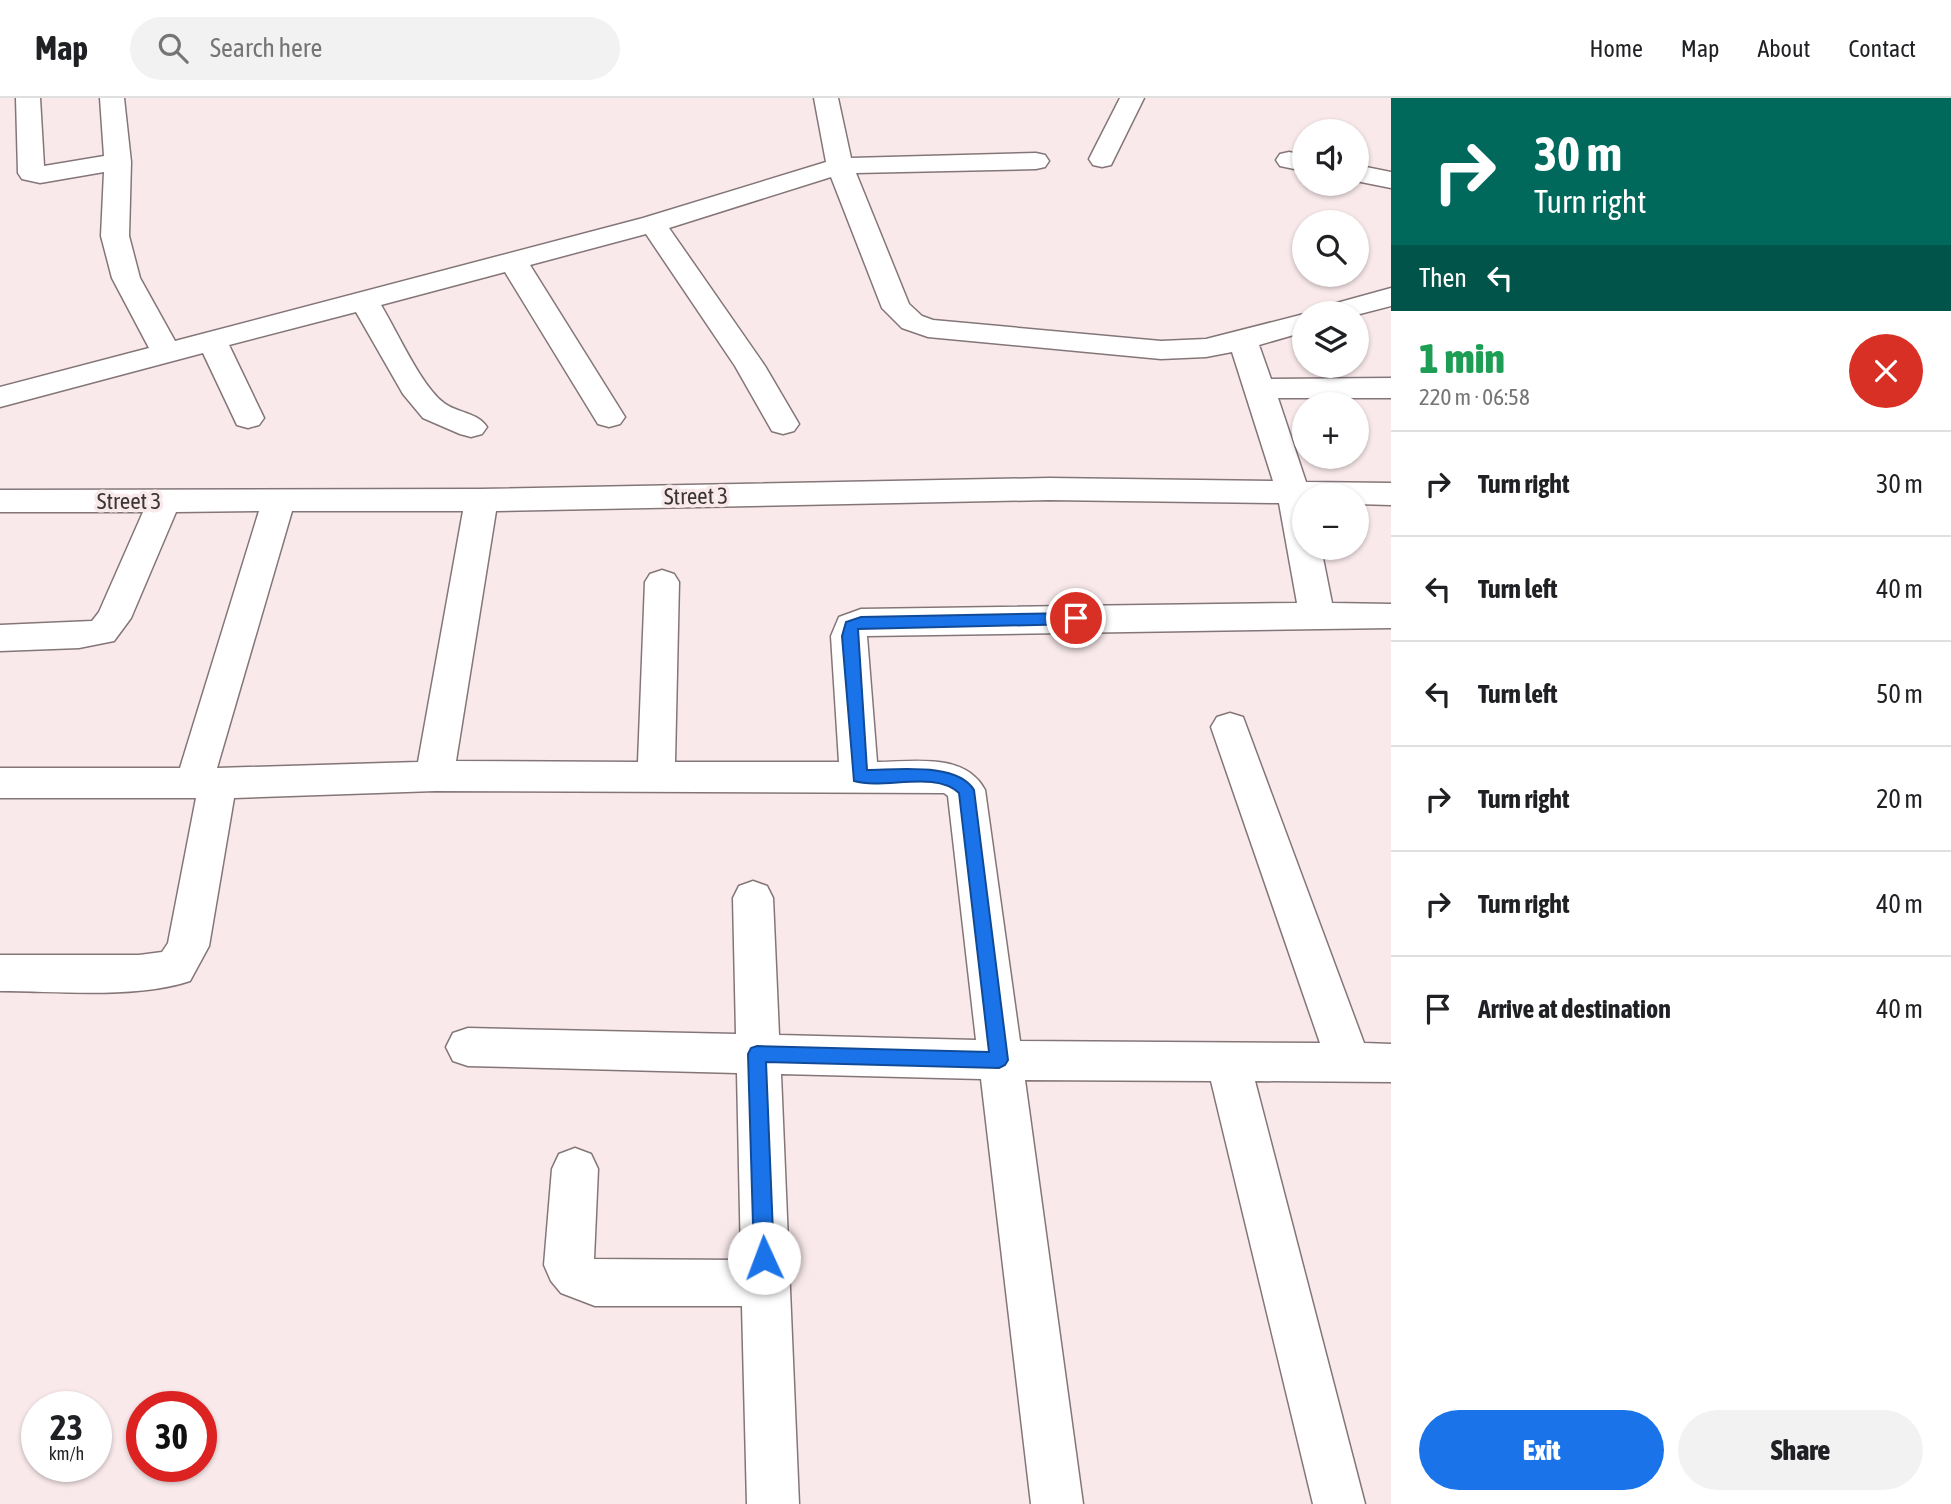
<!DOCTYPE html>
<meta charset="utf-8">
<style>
body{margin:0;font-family:"Asap Condensed",sans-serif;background:#f2f2f2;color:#202124;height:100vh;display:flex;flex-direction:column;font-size:26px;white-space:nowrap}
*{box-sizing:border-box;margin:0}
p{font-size:23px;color:#757577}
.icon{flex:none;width:38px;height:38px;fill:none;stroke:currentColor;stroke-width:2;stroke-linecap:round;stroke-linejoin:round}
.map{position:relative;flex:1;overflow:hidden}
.panel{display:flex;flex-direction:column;background:#fff;width:560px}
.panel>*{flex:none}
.top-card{background:#00695c;color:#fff;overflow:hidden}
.tools{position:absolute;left:1292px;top:21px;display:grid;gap:14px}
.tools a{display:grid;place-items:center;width:77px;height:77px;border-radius:50%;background:#fff;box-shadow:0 2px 5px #0004;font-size:35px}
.speed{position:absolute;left:21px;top:1293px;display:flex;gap:14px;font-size:35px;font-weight:700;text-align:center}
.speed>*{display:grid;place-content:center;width:91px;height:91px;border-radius:50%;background:#fff;box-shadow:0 2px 5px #0004;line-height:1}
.speed small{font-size:18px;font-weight:400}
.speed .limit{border:10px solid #d22;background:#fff;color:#111}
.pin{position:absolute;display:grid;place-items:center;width:60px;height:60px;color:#fff;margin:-30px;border:4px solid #fff;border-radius:50%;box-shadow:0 2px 7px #0007}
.me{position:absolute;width:77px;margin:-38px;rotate:358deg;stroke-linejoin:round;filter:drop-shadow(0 0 5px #0008)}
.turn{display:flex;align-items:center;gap:24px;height:147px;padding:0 28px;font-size:32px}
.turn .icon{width:91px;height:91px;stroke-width:2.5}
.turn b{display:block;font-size:49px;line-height:60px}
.then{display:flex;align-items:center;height:66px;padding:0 28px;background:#0003;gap:14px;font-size:26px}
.round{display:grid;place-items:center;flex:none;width:74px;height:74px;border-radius:37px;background:#f2f2f2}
.head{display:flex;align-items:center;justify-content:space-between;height:119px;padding:0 28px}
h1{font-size:42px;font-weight:800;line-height:52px;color:#1e9e55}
.button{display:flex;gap:14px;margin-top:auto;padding:14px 28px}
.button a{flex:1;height:80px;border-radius:42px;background:#1a73e8;color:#fff;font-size:28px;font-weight:800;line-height:80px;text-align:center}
.button a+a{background:#f2f2f2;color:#202124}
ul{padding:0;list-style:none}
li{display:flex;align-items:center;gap:21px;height:105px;padding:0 28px;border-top:2px solid #e0e0e0}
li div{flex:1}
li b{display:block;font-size:26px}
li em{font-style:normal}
header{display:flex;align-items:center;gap:42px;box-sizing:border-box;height:98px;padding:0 35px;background:#fff;border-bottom:2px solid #e0e0e0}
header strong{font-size:33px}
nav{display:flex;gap:38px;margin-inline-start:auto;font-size:24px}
.search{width:490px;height:63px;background:#f2f2f2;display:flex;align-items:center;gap:18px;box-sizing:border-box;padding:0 24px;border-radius:38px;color:#757577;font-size:26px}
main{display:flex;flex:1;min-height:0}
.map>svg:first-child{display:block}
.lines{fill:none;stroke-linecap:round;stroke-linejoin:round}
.minor-casing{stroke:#847678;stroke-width:3}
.minor{fill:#fff;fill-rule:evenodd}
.route{fill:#1a73e8;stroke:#114b97;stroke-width:2}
.labels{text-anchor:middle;stroke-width:7;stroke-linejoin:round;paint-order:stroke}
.street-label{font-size:23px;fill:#3b3536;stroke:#f9e9eb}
</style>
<header>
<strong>Map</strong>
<div class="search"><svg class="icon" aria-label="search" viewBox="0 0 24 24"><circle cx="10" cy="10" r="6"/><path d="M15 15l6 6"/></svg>Search here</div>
<nav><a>Home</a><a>Map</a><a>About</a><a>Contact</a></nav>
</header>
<main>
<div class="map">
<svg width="1391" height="1406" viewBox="0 0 1391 1406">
<rect width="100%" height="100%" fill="#f9e9eb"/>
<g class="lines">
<!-- minor casing -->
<g class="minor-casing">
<path id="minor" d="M 16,0 L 40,0 L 44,68 L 104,58 L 100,0 L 124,0 L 131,64 L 129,138 L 140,180 L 175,243 L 643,120 L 826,64 L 814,0 L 838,0 L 851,60 L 1036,55 L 1045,57 L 1049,63 L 1045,69 L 1036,71 L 856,75 L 909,206 L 922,218 L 933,222 L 1161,243 L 1206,241 L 1304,216 L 1304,234 L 1259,247 L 1271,281 L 1391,280 L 1391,300 L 1278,300 L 1306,384 L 1391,385 L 1391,407 L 1356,406 L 1356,397 L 1304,397 L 1304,450 L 1321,450 L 1332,505 L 1391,506 L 1391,530 L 867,538 L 877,664 C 913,664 965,654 985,692 L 1020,943 L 1320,945 L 1211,629 L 1217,619 L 1230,615 L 1243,619 L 1364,945 L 1391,946 L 1391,984 L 1255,983 L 1365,1406 L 1313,1406 L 1211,983 L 1025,982 L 1083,1406 L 1031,1406 L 981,981 L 781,976 L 799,1406 L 747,1406 L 742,1208 L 595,1208 L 561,1195 L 551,1183 L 544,1167 L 552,1071 L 559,1056 L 575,1050 L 591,1056 L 598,1071 L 594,1161 L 741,1162 L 737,975 L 468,968 L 453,963 L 446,949 L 453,935 L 468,930 L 736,936 L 733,800 L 739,788 L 753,783 L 767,788 L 773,800 L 779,937 L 976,942 L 948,698 L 944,695 L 435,693 L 234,700 L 209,848 L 190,883 C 136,901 57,893 0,893 L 0,857 L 139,857 L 162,854 L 168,845 L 196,700 L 0,700 L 0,670 L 180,670 L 259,413 L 176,414 L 131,520 L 114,543 L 79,550 L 0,553 L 0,527 L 92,523 L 99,514 L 143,414 L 0,414 L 0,392 L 481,391 L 1049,380 L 1273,383 L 1232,254 L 1206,259 L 1161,261 L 928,239 L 902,230 L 882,210 L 831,79 L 669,130 L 765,268 L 799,326 L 794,333 L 783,336 L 772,333 L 735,268 L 646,136 L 530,167 L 625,319 L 620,326 L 609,329 L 598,326 L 505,174 L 381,207 C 397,233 421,288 444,305 C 457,315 477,314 487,329 L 482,336 L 471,339 L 460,336 L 423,320 L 403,296 L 356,214 L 229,247 L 264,320 L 259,327 L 248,330 L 237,327 L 203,255 L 0,309 L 0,289 L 149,250 L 112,180 L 101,138 L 104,74 L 40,85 L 22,81 L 18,75 ZM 1049,402 L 1279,405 L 1297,505 L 861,511 L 839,519 L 831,538 L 839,664 L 675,664 L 679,484 L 674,476 L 662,472 L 650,476 L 645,484 L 638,664 L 456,663 L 496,413 ZM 292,413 L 463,413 L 418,664 L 217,670 Z
M 1120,0 L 1144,0 L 1111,67 L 1102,69 L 1093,67 L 1089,61 Z
M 1289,54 L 1304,57 L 1304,73 L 1280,68 L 1276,62 L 1280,56 Z
M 1356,67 L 1391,74 L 1391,90 L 1356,83 Z
M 1391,190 L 1391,208 L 1356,217 L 1317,215 L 1322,209 Z"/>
</g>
<!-- minor -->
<use href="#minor" class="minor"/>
</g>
<!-- route -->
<path class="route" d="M 1076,515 L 1083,520 L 1076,526 L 858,531 L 867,672 C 897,672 957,664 974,692 L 1008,962 L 1005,967 L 999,970 L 766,964 L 774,1160 L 771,1167 L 764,1169 L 757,1167 L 754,1160 L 748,956 L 751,950 L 757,948 L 989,954 L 959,695 C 935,672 884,692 854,683 L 842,538 L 846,524 L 861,519 Z"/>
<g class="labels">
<!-- street labels -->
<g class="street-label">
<text transform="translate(696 398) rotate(-1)" y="8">Street 3</text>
<text x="129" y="411">Street 3</text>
</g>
</g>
</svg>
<div class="tools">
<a><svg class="icon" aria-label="sound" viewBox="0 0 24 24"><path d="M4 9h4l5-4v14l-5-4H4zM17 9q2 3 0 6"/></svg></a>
<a><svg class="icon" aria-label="search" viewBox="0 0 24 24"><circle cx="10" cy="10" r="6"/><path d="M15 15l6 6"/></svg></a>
<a><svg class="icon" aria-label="layers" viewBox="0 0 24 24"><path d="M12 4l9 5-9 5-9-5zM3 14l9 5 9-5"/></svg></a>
<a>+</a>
<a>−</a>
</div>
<div class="speed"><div>23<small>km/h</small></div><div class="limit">30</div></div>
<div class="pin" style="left:1076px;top:520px;background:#d93025"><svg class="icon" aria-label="arrive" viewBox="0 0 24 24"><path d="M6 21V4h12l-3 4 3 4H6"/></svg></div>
<svg class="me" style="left:764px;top:1160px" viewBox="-20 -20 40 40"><circle r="19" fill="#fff"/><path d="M0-13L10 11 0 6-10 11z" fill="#1a73e8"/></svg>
</div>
<section class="panel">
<div class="top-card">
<div class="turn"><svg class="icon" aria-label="right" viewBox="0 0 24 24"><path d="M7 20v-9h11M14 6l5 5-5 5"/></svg><div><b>30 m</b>Turn right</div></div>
<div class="then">Then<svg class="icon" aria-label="left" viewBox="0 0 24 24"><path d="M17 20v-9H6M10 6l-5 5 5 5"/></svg></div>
</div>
<div class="head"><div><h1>1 min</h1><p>220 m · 06:58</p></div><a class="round" style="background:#d93025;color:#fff"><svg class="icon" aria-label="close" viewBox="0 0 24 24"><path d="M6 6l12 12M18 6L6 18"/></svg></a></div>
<ul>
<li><svg class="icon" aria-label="right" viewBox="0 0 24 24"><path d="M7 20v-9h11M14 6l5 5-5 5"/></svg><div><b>Turn right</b></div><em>30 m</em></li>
<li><svg class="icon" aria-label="left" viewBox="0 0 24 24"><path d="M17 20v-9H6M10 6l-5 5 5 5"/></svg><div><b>Turn left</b></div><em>40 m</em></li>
<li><svg class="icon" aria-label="left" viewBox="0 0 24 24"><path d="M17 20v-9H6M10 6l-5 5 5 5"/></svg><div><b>Turn left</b></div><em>50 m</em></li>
<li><svg class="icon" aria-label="right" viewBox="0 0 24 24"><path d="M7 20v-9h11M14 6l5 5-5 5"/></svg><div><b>Turn right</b></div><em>20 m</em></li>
<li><svg class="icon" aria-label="right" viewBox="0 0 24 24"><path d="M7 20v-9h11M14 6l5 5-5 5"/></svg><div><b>Turn right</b></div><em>40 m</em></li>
<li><svg class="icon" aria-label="arrive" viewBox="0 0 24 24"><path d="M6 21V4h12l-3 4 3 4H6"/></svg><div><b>Arrive at destination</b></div><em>40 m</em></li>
</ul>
<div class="button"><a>Exit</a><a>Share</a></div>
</section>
</main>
